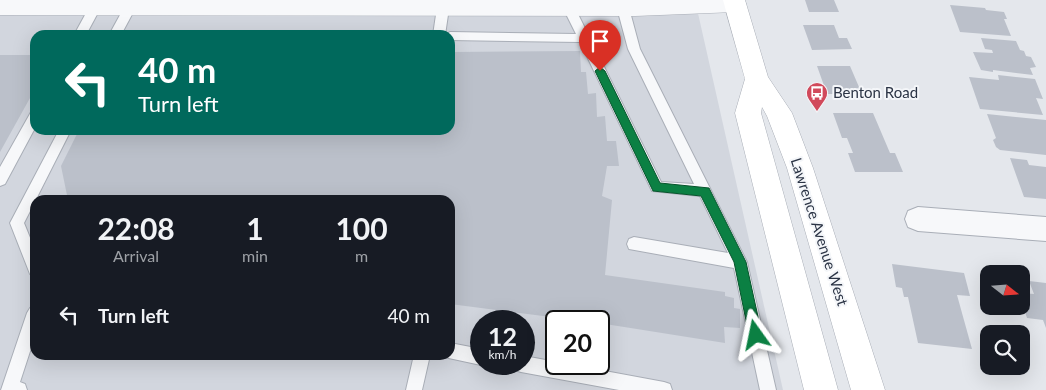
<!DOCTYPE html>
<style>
body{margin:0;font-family:Lato,sans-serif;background:#242831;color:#f1f3f6;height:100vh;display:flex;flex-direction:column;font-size:19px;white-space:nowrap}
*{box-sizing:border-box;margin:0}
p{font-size:16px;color:#9ea1a6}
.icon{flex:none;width:28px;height:28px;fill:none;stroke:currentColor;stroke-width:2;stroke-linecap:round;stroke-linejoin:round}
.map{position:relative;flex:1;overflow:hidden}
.drawer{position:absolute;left:30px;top:195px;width:425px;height:165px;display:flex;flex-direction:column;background:#171b24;border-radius:15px;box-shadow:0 5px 20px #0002}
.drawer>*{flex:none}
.top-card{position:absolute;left:30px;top:30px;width:425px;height:105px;border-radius:15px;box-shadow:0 5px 20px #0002;background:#00695c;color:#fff;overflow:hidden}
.needle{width:32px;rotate:107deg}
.tools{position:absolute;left:980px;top:265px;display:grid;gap:10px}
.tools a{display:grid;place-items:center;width:50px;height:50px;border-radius:10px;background:#171b24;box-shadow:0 5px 20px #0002;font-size:25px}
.speed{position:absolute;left:470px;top:310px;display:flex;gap:10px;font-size:25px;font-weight:700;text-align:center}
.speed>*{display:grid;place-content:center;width:65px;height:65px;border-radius:50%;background:#171b24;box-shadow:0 5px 20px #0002;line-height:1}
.speed small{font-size:12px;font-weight:400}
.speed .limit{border:2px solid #111;border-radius:8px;background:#fff;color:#111}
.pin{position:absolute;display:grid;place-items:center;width:42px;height:42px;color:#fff;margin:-51px -21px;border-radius:50% 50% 50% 0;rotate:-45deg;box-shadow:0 0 5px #0007}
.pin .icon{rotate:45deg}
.me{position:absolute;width:55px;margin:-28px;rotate:348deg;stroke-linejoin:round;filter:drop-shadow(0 0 4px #0008)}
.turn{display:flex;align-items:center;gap:18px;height:105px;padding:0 25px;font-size:22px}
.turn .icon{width:65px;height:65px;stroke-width:2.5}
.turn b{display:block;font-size:35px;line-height:42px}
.eta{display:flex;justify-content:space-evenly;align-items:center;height:85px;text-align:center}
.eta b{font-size:30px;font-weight:700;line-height:35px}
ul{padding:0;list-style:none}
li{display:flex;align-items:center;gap:15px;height:70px;padding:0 25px}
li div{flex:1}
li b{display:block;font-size:19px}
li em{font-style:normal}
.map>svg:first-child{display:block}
.built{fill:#d2d6de;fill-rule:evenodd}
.building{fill:#bbc0ca}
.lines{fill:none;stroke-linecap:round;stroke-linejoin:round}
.service-casing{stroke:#a9aeb7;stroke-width:2}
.minor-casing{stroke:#a9aeb7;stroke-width:2}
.tertiary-casing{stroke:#a9aeb7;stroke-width:1}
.secondary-casing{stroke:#a9aeb7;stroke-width:1}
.service{fill:#f7f8fa;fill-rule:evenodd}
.minor{fill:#f7f8fa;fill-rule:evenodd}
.tertiary{fill:#f7f8fa;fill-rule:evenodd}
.secondary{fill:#fff;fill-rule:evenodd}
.route{fill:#0b8043;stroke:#07532c}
.labels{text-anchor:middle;stroke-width:4;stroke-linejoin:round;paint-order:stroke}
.poi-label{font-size:15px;fill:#2b3445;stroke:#f4f6f9;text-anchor:start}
.street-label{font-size:15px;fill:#2b3445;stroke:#f4f6f9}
</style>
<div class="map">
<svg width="1046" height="390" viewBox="0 0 1046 390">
<rect width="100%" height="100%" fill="#e4e7ec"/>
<!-- built -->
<path class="built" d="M 0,0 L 695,0 L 783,390 L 0,390 ZM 35,35 L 450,35 L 450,130 L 35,130 ZM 35,200 L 450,200 L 450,355 L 35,355 ZM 481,321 L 524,321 L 524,364 L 481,364 ZM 556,321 L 599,321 L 599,364 L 556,364 Z"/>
<!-- building -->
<path class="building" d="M 805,0 L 834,0 L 839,12 L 809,12 Z
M 950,5 L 985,8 L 986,10 L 1004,12 L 1007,19 L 1004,19 L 1011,36 L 960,32 Z
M 803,25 L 834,25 L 839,38 L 847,38 L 852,49 L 812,50 Z
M 981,38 L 1016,41 L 1020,50 L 1024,51 L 1026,56 L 1031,57 L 1036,67 L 1030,68 L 1033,75 L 993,70 L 993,72 L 981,70 L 973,52 L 993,53 L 992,50 L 985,49 Z
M 580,51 L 581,72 L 586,72 L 588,94 L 596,93 L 597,117 L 605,116 L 607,141 L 616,141 L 619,166 L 607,166 L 602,196 L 612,200 L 605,275 L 725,292 L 725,296 L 734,298 L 734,308 L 740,309 L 740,328 L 724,327 L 725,343 L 599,323 L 599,321 L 582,321 L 450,304 L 450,200 L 68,200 L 61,166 L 79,130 L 450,130 L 450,68 L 452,52 Z
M 0,55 L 35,55 L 35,89 L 0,152 Z
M 817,66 L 850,66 L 862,94 L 827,94 Z
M 998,75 L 1035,79 L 1043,99 L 1036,98 L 1043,115 L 980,109 L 969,77 L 999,80 Z
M 833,113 L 873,113 L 890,153 L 895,153 L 903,172 L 855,172 L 848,153 L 853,153 L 847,138 L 842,138 Z
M 987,114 L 1046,120 L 1046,155 L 1000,150 L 996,147 L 993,140 L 996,138 Z
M 1010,158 L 1027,160 L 1029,165 L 1046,167 L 1046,199 L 1024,197 Z
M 892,264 L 964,273 L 970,296 L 957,295 L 972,349 L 918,343 L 908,297 L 904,297 L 902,288 L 896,287 Z
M 1029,281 L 1046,283 L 1046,328 L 1043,320 L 1027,318 L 1021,300 L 1021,293 L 1034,294 Z"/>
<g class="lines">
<!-- service casing -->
<g class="service-casing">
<path id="service" d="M 95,3 L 101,7 L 86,35 L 74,35 L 91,4 Z
M 130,3 L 136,7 L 121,35 L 109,35 L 126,4 Z
M 443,4 L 449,8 L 445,35 L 433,35 L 437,8 Z
M 569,4 L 575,8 L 661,182 L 694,184 L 628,49 L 617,8 L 623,4 L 629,8 L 640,49 L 747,262 L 776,390 L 760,390 L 734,268 L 629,249 L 627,244 L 629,239 L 634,237 L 728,253 L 700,196 L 652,191 L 580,42 L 450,40 L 450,35 L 445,35 L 450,32 L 576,34 L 563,8 Z
M 35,111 L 35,128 L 5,184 L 0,186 L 0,167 L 31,112 Z
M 59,130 L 71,130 L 24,223 L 35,250 L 35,276 L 30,274 L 10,223 Z
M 35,306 L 35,336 L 20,382 L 25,384 L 27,390 L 1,390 L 27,313 L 30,308 Z
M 450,343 L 481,349 L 481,364 L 484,364 L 481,365 L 444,357 L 444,355 L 450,355 Z
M 414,355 L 430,355 L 422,390 L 406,390 Z
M 524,356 L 664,382 L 670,384 L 672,390 L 619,390 L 521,372 L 515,370 L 513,364 L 524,364 Z"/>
</g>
<!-- minor casing -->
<g class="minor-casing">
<path id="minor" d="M 918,207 L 1046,217 L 1046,241 L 918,231 L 908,227 L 905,219 L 908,211 Z"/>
</g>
<!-- tertiary casing -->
<g class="tertiary-casing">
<path id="tertiary" d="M 0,0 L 744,0 L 746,4 L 743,9 L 735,12 L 635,16 L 0,15 Z"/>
</g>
<!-- secondary casing -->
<g class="secondary-casing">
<path id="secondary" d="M 723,0 L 745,0 L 768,77 L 792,113 L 813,168 L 885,390 L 851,390 L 787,168 L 767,116 L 762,107 L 761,113 L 838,390 L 804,390 L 735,113 L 745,79 Z"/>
</g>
<!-- service -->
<use href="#service" class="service"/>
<!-- minor -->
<use href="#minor" class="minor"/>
<!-- tertiary -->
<use href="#tertiary" class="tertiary"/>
<!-- secondary -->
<use href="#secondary" class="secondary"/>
</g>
<!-- route -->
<path class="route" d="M 600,67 L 605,71 L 660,183 L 709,188 L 746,262 L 762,335 L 760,340 L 756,341 L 751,340 L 749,335 L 734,262 L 701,196 L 653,191 L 595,71 Z"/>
<!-- icons -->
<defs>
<g id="bus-pin" transform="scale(1.125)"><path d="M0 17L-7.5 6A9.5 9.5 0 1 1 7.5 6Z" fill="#d1495b" stroke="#f4f6f9"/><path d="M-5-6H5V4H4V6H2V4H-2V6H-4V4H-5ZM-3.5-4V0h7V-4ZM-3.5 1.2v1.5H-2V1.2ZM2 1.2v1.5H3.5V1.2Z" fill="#fff"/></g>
</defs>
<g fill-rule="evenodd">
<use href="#bus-pin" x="817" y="93"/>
</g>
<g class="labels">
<!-- poi labels -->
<g class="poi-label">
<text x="833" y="98">Benton Road</text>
</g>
<!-- street labels -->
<g class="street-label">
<text transform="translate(819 232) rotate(72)" y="5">Lawrence Avenue West</text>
</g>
</g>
</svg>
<div class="tools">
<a><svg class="needle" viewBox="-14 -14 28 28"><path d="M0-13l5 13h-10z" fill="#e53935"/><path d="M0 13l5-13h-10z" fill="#9ea1a6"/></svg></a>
<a><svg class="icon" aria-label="search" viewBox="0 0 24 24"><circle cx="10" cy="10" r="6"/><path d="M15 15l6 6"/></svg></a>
</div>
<div class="speed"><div>12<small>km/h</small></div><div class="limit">20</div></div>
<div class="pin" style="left:600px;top:71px;background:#d93025"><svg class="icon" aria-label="arrive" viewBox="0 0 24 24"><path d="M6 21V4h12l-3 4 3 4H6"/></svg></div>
<svg class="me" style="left:756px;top:335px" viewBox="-20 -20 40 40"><path d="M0-17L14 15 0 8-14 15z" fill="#0b8043" stroke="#fff" stroke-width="4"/></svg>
<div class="top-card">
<div class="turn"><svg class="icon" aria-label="left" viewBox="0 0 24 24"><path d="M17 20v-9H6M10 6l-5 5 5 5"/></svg><div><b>40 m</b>Turn left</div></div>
</div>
<section class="drawer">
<div class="eta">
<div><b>22:08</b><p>Arrival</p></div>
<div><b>1</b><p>min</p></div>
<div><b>100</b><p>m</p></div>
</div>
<ul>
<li><svg class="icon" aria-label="left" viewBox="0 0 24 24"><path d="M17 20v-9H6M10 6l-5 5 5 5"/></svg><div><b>Turn left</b></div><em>40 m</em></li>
</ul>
</section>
</div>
